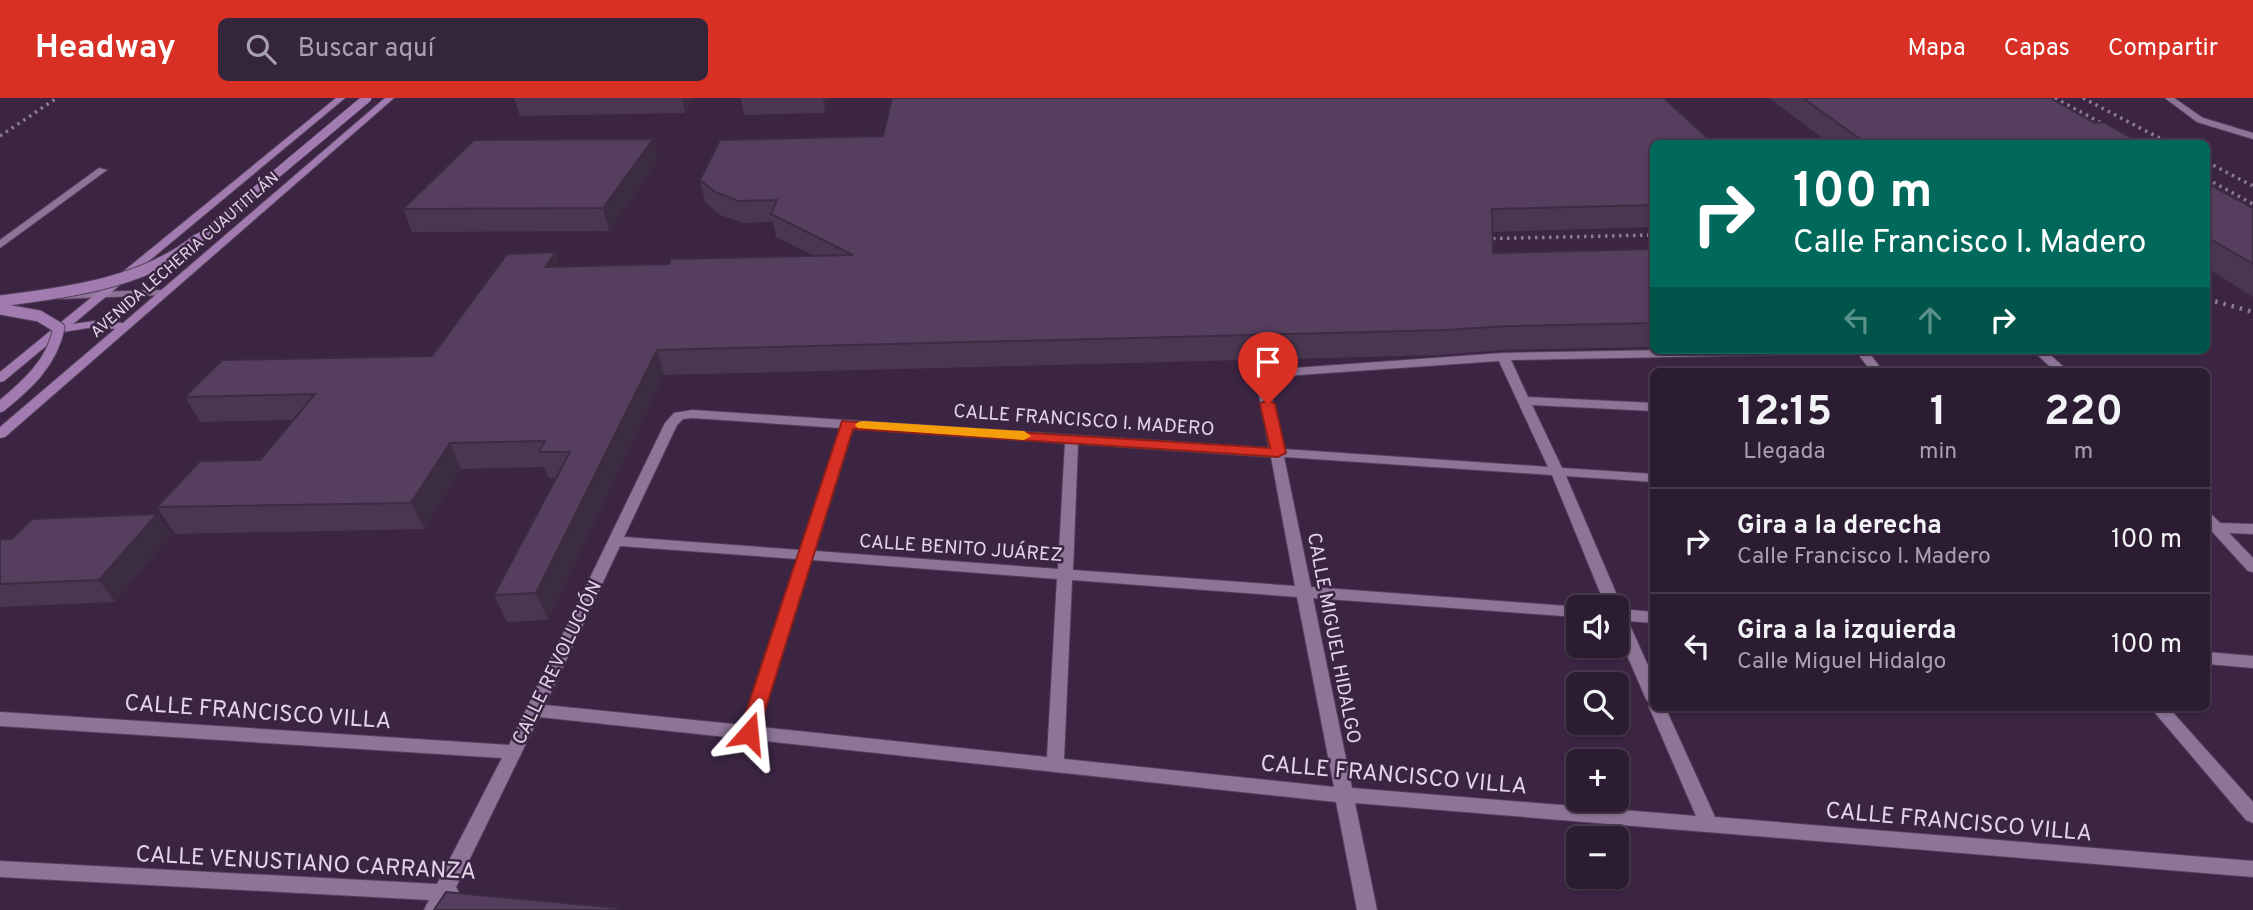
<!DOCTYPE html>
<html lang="es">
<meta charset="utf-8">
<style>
body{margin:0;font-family:Overpass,sans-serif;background:#34253a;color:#f1f3f6;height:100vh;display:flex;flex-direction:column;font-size:26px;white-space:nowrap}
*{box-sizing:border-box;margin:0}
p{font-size:23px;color:#a6a1ac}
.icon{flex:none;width:38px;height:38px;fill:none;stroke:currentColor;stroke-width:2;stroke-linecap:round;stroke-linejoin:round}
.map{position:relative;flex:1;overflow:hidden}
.panel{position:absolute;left:1650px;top:270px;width:560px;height:343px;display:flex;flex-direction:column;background:#2c1c32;border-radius:10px;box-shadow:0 2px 5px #0004,0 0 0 2px #483a4d}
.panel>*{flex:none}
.banner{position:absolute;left:1650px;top:42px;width:560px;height:214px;border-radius:10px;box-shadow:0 2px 5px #0004,0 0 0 2px #483a4d;background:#00695c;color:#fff;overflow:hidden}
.fabs{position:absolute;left:1566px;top:497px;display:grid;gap:14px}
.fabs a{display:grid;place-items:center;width:63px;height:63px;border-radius:10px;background:#2c1c32;box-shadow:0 2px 5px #0004,0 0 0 2px #483a4d;font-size:35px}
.pin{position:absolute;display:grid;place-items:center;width:60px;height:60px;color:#fff;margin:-72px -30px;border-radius:50% 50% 50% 0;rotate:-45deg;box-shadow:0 0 7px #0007}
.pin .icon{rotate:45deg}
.me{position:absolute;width:77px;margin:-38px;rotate:18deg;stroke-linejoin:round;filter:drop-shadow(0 0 5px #0008)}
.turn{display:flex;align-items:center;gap:24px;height:147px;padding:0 28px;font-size:32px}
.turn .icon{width:91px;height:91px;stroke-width:2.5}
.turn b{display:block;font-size:49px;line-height:60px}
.lanes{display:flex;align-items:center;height:66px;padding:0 28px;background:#0003;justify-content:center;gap:35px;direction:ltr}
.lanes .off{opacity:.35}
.eta{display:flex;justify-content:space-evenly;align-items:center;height:119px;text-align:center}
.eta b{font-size:42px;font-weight:700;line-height:49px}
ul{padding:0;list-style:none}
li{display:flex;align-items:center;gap:21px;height:105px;padding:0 28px;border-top:2px solid #483a4d}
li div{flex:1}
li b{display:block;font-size:26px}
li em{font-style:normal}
header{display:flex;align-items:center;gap:42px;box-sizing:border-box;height:98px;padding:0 35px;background:#d93025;color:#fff}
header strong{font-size:33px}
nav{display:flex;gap:38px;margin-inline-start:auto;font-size:24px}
.search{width:490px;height:63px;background:#34253a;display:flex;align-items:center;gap:18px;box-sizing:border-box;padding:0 24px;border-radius:10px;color:#a6a1ac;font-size:26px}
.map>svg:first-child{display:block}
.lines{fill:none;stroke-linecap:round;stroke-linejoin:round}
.street-casing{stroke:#54415b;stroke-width:2}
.secondary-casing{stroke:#54415b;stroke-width:2}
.street{fill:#8e7598;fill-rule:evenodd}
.secondary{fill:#a27cb0;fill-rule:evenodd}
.rail-far1{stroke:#8e7c94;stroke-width:3.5;stroke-dasharray:2.5 4.5;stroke-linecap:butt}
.rail{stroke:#8e7c94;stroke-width:4.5;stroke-dasharray:2.5 6;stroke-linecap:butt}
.secondary-bridge-far1-casing{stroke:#54415b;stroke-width:10;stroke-linecap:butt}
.secondary-bridge-casing{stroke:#54415b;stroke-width:13;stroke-linecap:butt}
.secondary-bridge-far1{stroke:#a27cb0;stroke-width:9}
.secondary-bridge{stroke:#a27cb0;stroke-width:11}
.wall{fill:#4a3651}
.shaded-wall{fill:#3c2c42}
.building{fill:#563f5e;stroke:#3c2c42;stroke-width:2}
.route{fill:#d93025;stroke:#8d1f18;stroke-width:2}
.slow{fill:#f59e0b}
.labels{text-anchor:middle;stroke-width:5;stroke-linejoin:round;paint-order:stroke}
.far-street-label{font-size:16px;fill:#e3d5e8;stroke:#3b2543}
.street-label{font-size:19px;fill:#e3d5e8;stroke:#3b2543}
.near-street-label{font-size:23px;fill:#e3d5e8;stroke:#3b2543}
</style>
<header>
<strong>Headway</strong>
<div class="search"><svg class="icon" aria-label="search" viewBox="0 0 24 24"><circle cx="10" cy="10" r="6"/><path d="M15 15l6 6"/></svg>Buscar aquí</div>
<nav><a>Mapa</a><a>Capas</a><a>Compartir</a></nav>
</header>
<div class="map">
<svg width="2253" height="812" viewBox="0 0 2253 812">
<rect width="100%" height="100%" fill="#3b2543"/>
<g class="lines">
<!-- street casing -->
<g class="street-casing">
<path id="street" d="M 2165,0 L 2174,0 L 2203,20 L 2253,35 L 2253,41 L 2197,24 Z
M 99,70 L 107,72 L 0,150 L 0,142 Z
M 161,192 L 167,195 L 165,197 L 57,201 L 51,198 L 57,195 Z
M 1666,252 L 1840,252 L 1834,256 L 1511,262 L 1528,299 L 1654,305 L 1654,313 L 1532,307 L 1562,370 L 1654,376 L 1654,384 L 1566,378 L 1622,509 L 1620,511 L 1654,514 L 1654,525 L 1628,523 L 1654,581 L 1654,609 L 1665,609 L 1715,719 L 2253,763 L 2253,779 L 1355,705 L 1377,812 L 1357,812 L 1336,704 L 539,619 L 456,789 L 459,795 L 456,801 L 448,804 L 444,812 L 424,812 L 429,802 L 0,779 L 0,763 L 437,786 L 502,660 L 0,628 L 0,614 L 509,647 L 665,325 L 674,315 L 692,312 L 1269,350 L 1256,281 L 1262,273 L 1266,272 L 1503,255 ZM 1499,263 L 1548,369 L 1283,351 L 1268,281 L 1270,279 ZM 692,320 L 840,330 L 800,452 L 624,439 L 677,327 L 683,321 ZM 853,331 L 1065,345 L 1058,471 L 815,453 ZM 1078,346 L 1271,359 L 1295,488 L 1073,472 ZM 1284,359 L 1552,377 L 1606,509 L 1617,509 L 1617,534 L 1646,601 L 1650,606 L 1649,609 L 1696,718 L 1352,690 L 1313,500 L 1578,519 L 1578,509 L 1580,509 L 1311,489 ZM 620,448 L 797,461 L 743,627 L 545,607 ZM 812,462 L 1057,481 L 1047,659 L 759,629 ZM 1072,482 L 1297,499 L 1334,689 L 1064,661 Z
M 1855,252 L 1867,252 L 1883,273 L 1871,273 Z
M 2032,252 L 2045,252 L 2068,273 L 2055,273 Z
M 2207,416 L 2212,417 L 2220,425 L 2253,426 L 2253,436 L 2229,435 L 2253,460 L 2253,474 L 2248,473 L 2207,428 Z
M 2207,554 L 2253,558 L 2253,570 L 2207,566 Z
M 2150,609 L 2168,609 L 2253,704 L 2253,725 L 2246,722 Z"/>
</g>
<!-- secondary casing -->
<g class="secondary-casing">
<path id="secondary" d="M 336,0 L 345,0 L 73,226 L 94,223 L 123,225 L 385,0 L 394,0 L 5,339 L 0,340 L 0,329 L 115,231 L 94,229 L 63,234 L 4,283 L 0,284 L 0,274 Z"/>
</g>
<!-- street -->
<use href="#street" class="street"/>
<!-- secondary -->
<use href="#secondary" class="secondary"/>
<!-- rail-far1 -->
<path class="rail-far1" d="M 2055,0 L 2140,46
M 2083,0 L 2171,46
M 0,38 L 57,0
M 2207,64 L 2253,88
M 2207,81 L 2253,106
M 1472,141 L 1654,137"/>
<!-- rail -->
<path class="rail" d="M 2207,201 L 2253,214"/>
<!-- secondary-bridge-far1 casing -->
<g class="secondary-bridge-far1-casing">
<path id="secondary-bridge-far1" d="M 196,143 L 367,0"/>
</g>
<!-- secondary-bridge casing -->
<g class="secondary-bridge-casing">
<path id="secondary-bridge" d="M 0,203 C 65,195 145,185 198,141
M 0,211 L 39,218 L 59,230 C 52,265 27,287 0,309"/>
</g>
<!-- secondary-bridge-far1 -->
<use href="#secondary-bridge-far1" class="secondary-bridge-far1"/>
<!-- secondary-bridge -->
<use href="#secondary-bridge" class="secondary-bridge"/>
</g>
<!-- wall -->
<path class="wall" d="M 514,0 L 694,0 L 685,15 L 520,18 Z
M 741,0 L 830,0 L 825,15 L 744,17 Z
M 1769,0 L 2050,0 L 2095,25 L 2142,46 L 1830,46 Z
M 1654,46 L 1654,129 L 1492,134 L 1493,155 L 1654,151 L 1654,249 L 1503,252 L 1440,257 L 664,277 L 548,522 L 507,524 L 494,497 L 556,380 L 549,380 L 544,369 L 461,371 L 424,431 L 175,436 L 157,409 L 260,362 L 293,322 L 200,324 L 185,299 L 432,258 L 556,154 L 560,169 L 669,166 L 814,158 L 776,139 L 773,124 L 743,125 L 720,117 L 705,104 L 700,82 Z
M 658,63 L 609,133 L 412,134 L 403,111 Z
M 2207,85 L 2253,110 L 2253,199 L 2207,170 Z
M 157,416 L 171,437 L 115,504 L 0,509 L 0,441 L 12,441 Z"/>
<!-- shaded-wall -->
<path class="shaded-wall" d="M 682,0 L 694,0 L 685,15 Z
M 823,0 L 830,0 L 825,15 Z
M 653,41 L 658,63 L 609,133 L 603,110 Z
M 556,154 L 563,178 L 545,169 Z
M 657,252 L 664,277 L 548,522 L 536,495 Z
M 450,345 L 461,371 L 424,431 L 411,405 Z
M 157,416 L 171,437 L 115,504 L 99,482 Z"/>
<!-- building -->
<path class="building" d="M 892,0 L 1664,0 L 1714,46 L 1654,46 L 1654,107 L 1492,111 L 1493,155 L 1654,151 L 1654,225 L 1508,228 L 1445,232 L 657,252 L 536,495 L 494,497 L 570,354 L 539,354 L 545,343 L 450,345 L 411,405 L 157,409 L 200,363 L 260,362 L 315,296 L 185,299 L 222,262 L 432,258 L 507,156 L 556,154 L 545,169 L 669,166 L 671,161 L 853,157 L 771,116 L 777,102 L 738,103 L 715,94 L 700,82 L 720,42 L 883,38 Z
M 1803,0 L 2050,0 L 2095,25 L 2103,24 L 2142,46 L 1867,46 Z
M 653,41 L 603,110 L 403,111 L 474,42 Z
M 2207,85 L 2253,110 L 2253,166 L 2207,139 Z
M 157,416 L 99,482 L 0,486 L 0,441 L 12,441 L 32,421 Z
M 446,794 L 618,810 L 617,812 L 434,812 Z"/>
<!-- route -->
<path class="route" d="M 1268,301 L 1275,306 L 1286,355 L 1278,359 L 853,331 L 758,635 L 756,640 L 749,642 L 742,640 L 739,635 L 842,323 L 1270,350 L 1260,306 Z"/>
<!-- slow -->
<path class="slow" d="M 863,323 L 1024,333 L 1031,338 L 1024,342 L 858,330 L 855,327 L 858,324 Z"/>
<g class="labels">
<!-- far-street labels -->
<g class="far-street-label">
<text transform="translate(184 156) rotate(-41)" y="6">AVENIDA LECHERIA CUAUTITLÁN</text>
</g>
<!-- street labels -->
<g class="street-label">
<text transform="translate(1084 321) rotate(4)" y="7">CALLE FRANCISCO I. MADERO</text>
<text transform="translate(961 449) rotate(4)" y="7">CALLE BENITO JUÁREZ</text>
<text transform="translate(1335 540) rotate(79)" y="7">CALLE MIGUEL HIDALGO</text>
<text transform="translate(556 564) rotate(-64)" y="7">CALLE REVOLUCIÓN</text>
</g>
<!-- near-street labels -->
<g class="near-street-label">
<text transform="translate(258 613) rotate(4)" y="8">CALLE FRANCISCO VILLA</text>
<text transform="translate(1394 676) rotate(5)" y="8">CALLE FRANCISCO VILLA</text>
<text transform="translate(1959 723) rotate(5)" y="8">CALLE FRANCISCO VILLA</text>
<text transform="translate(306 764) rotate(3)" y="8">CALLE VENUSTIANO CARRANZA</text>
</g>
</g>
</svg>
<div class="fabs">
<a><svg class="icon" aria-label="sound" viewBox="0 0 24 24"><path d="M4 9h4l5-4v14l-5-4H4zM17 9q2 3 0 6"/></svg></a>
<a><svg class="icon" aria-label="search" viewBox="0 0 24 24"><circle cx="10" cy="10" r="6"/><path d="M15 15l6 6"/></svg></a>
<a>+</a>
<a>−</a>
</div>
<div class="pin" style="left:1268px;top:306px;background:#d93025"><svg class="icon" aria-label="arrive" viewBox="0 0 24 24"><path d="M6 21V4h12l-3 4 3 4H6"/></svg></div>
<svg class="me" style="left:749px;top:635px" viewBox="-20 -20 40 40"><path d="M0-17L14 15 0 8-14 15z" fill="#d93025" stroke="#fff" stroke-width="4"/></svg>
<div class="banner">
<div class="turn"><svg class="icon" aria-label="right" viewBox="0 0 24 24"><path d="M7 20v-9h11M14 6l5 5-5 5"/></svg><div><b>100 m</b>Calle Francisco I. Madero</div></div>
<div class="lanes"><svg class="icon off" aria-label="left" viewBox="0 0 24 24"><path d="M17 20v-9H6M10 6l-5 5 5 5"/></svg><svg class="icon off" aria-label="ahead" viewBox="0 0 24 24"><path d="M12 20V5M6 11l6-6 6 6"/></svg><svg class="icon" aria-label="right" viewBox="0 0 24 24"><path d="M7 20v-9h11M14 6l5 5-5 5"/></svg></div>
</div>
<section class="panel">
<div class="eta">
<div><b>12:15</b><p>Llegada</p></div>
<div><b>1</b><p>min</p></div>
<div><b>220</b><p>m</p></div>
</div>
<ul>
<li><svg class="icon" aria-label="right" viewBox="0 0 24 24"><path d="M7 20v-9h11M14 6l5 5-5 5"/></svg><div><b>Gira a la derecha</b><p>Calle Francisco I. Madero</p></div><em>100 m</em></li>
<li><svg class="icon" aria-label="left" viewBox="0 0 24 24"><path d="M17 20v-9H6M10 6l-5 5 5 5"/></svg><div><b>Gira a la izquierda</b><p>Calle Miguel Hidalgo</p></div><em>100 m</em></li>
</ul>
</section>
</div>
